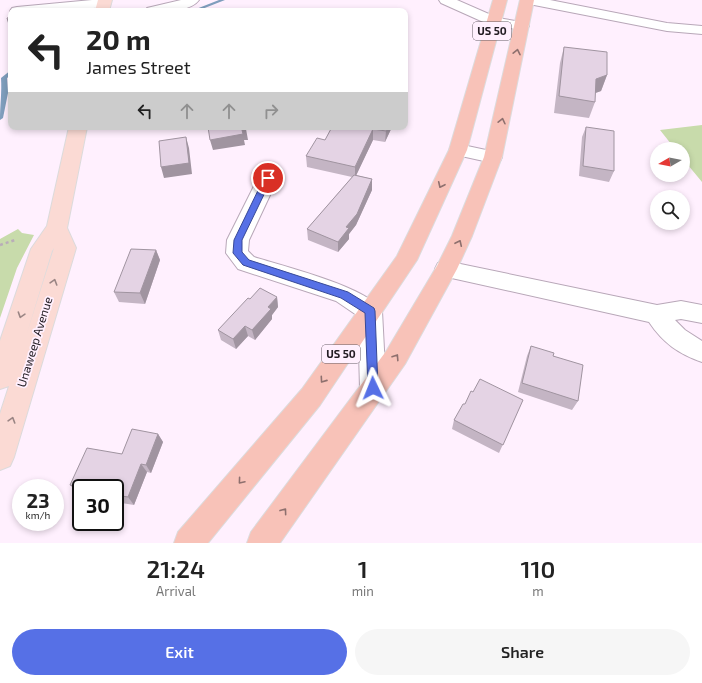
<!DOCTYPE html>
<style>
body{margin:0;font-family:"Exo 2",sans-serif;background:#f6f6f6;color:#222;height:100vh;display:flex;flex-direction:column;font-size:15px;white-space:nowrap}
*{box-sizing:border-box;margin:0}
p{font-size:13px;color:#767676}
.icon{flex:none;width:22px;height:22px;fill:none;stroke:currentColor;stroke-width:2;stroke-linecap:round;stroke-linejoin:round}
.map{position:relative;height:543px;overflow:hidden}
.panel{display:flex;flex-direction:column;background:#fff;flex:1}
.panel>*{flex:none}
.hud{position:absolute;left:8px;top:8px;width:400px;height:122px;border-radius:8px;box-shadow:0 2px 6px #0003;background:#fff;color:#222;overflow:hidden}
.needle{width:26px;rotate:261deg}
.fabs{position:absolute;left:650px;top:142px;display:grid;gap:8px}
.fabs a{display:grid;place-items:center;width:40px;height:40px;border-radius:50%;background:#fff;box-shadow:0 2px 6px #0003;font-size:20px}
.speed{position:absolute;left:12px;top:479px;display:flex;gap:8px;font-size:20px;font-weight:700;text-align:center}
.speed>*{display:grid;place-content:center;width:52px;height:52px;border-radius:50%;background:#fff;box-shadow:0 2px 6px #0003;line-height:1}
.speed small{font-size:10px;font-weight:400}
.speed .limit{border:2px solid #111;border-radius:6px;background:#fff;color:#111}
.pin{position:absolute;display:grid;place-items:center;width:34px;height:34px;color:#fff;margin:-17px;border:2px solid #fff;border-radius:50%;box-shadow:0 1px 4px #0007}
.me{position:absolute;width:44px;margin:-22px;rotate:358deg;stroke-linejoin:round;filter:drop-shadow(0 0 3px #0008)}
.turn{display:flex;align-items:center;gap:14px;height:84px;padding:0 12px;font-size:18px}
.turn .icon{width:52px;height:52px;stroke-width:2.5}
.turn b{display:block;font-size:28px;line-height:34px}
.lanes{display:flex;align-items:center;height:38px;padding:0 12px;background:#0003;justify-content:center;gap:20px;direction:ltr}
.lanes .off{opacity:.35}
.eta{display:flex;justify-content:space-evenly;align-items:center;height:68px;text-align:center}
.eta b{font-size:24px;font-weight:600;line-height:28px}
.cta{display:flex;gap:8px;margin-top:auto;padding:8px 12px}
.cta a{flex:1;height:46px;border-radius:24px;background:#5670e6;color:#fff;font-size:16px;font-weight:600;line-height:46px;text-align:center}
.cta a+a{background:#f6f6f6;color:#222}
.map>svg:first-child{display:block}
.green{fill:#c8dbab}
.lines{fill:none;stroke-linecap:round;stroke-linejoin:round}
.stream{fill:#7f9ebd;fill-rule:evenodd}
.minor-casing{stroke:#b8a7b8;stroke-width:2}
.major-casing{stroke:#dcdbdc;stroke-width:2}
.highway-casing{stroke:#dcdbdc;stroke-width:2}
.path{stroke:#b9adb8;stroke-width:2.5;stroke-dasharray:3 3;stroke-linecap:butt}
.minor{fill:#fff;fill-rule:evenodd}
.major{fill:#fbdad4;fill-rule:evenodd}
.highway{fill:#f8c2b8;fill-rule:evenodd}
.wall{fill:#c4b5c4}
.shaded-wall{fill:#a094a0}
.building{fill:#e4d3e4;stroke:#a094a0}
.oneway{stroke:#8e706e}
.oneway2{stroke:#9a8584}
.route{fill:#5670e6;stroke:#384996}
.labels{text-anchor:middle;stroke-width:3.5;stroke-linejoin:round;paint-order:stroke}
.shield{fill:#fff0fe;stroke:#655c65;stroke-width:1}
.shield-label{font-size:11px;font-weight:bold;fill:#231d23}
.street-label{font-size:12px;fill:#231d23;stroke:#fff0fe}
</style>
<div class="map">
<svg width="702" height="543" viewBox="0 0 702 543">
<rect width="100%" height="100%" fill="#fff0fe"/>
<!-- green -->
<path class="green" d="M 702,125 L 702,182 L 683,159 L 683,149 L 675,149 L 660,130 Z
M 18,229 L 22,233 L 34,235 L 17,268 L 0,318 L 0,239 Z"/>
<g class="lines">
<!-- stream -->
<path class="stream" d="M 219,0 L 225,0 L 197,11 L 191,11 Z
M 11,70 L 11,75 L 7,78 L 8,93 L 3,118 L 0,120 C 0,105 2,92 1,78 Z"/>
<!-- minor casing -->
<g class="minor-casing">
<path id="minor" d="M 92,0 L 108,0 L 111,3 L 109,6 L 104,7 L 62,11 L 11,11 L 11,12 L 10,11 L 12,8 L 17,7 Z
M 181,0 L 199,0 C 190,13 159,11 145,11 L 147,8 Z
M 439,0 L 457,0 L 498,18 L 527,23 L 529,26 L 527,29 L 522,30 L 490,25 L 441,3 Z
M 522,0 L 550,0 L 667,23 L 702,26 L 702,34 L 667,31 L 529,4 L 524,3 Z
M 458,144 L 500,153 L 502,157 L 500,161 L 493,163 L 452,154 L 449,150 L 452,146 Z
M 268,172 L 275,174 L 278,178 L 249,240 L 248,251 L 254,257 C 282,266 369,287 382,311 L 386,388 L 382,396 L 373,399 L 364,396 L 360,388 L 358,316 L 336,301 L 238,269 L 226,253 L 227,240 L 258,178 L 261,174 Z
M 446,261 L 657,305 L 681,301 L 702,305 L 702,323 L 681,319 L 675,320 L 685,330 L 702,341 L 702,362 C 679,354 663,343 649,322 L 438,275 L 435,269 L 438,263 Z"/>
</g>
<!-- major casing -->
<g class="major-casing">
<path id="major" d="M 98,0 L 112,0 L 109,11 L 95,11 Z
M 69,127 L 87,127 L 67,228 L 76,248 L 14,457 L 10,466 L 0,470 L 0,414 L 10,383 L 9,386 L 0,389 L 0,341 L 31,249 L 47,226 ZM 54,248 L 27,333 L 52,251 Z"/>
</g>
<!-- highway casing -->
<g class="highway-casing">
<path id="highway" d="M 493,0 L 507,0 L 467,150 L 417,260 L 320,405 L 208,543 L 174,543 L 178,532 L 302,389 L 397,256 L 449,150 Z
M 520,0 L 534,0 L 502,157 L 472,236 L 457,269 L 405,364 L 280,543 L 247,543 L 251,532 L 387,350 L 437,266 L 452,236 L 484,157 Z"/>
</g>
<!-- path -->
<path class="path" d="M 0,245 L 15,240"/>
<!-- minor -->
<use href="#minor" class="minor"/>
<!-- major -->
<use href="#major" class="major"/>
<!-- highway -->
<use href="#highway" class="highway"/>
</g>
<!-- wall -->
<path class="wall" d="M 564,47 L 607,75 L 601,91 L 595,93 L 595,102 L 589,118 L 554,113 L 560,63 Z
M 332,127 L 392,127 L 385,142 L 373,140 L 356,175 L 372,179 L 372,190 L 356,225 L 349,234 L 349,239 L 338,252 L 308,240 L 307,229 L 352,177 L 307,167 L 306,156 L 325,140 Z
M 586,127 L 614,171 L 609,182 L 579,176 L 582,137 Z
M 156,250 L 160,260 L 145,304 L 119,302 L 114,292 Z
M 277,297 L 278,307 L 272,315 L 272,319 L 255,340 L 248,336 L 236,349 L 221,340 L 218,330 L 250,299 Z
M 531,346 L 553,356 L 578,401 L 572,410 L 518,392 L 527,356 Z
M 473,392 L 523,400 L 499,453 L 452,429 L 454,420 Z
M 158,434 L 163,442 L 151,473 L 147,472 L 134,505 L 115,502 L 115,488 L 81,488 L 81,494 L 78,493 L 70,485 L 122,454 Z"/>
<!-- shaded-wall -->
<path class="shaded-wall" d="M 607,75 L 601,91 L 590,95 L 596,79 Z
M 388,127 L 392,127 L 385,142 L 386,131 Z
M 246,129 L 248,140 L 244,140 L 245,145 L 213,150 L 210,140 Z
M 373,129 L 373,140 L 355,178 L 355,167 Z
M 186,137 L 189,148 L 192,174 L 164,178 L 161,167 Z
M 372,179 L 372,190 L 356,225 L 349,234 L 349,239 L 338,252 L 338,242 Z
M 156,250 L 160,260 L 145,304 L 140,293 Z
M 277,297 L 278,307 L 272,315 L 272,319 L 255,340 L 252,330 L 268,307 Z
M 245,326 L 248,336 L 236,349 L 233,339 Z
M 158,434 L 163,442 L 151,473 L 146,465 Z
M 141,464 L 147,472 L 134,505 L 128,497 Z"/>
<!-- building -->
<path class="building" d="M 11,17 L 11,31 L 7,18 Z
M 564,47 L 607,52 L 607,75 L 596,79 L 595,102 L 559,96 Z
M 208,127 L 246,127 L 246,129 L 242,130 L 243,134 L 210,140 Z
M 332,127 L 388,127 L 386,131 L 373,129 L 355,167 L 306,156 L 317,138 L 325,140 Z
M 586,127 L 614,131 L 614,171 L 583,166 Z
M 186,137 L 189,163 L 161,167 L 159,141 Z
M 354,175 L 372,179 L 357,214 L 346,227 L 349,228 L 338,242 L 307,229 Z
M 131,249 L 156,250 L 140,293 L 114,292 Z
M 260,288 L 277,297 L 268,307 L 271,309 L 252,330 L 245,326 L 233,339 L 218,330 L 248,298 L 250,299 Z
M 531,346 L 554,353 L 553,356 L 583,365 L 578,401 L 522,383 Z
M 480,379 L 523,400 L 503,445 L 454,420 L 463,404 L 465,404 L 471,391 L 473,392 Z
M 132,429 L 158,434 L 146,465 L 141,464 L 128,497 L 115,495 L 115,488 L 84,488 L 70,485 L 87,448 L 122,454 Z"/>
<!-- one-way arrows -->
<defs><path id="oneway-chevron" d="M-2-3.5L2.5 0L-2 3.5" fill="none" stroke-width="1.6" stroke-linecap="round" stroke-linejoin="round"/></defs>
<g class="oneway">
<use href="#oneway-chevron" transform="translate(517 52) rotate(-78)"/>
<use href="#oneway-chevron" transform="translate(502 121) rotate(-77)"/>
<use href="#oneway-chevron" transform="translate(441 185) rotate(115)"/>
<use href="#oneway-chevron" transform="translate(459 243) rotate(-65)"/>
<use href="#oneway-chevron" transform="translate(396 357) rotate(-57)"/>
<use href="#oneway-chevron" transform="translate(323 380) rotate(125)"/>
<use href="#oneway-chevron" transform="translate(241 481) rotate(130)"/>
<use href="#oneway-chevron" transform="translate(284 511) rotate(-54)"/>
</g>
<g class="oneway2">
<use href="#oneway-chevron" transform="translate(54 282) rotate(-73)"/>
<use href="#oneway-chevron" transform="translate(21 315) rotate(108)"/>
<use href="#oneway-chevron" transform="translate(12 420) rotate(-73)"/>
</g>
<!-- route -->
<path class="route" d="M 265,176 L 268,176 L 272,178 L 242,240 L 242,252 L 249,260 L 348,292 L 374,308 L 375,311 L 378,388 L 377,392 L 373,393 L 369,392 L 368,388 L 365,313 L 341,298 L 243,265 L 233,253 L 234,240 Z"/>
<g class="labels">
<!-- shield labels -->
<g class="shield">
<rect x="473" y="22" width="38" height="18" rx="3"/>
<rect x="322" y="345" width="38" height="18" rx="3"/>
</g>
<g class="shield-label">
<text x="492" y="35">US 50</text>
<text x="341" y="358">US 50</text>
</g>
<!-- street labels -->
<g class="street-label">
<text transform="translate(35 342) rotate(-73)" y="4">Unaweep Avenue</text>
</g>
</g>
</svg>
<div class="fabs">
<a><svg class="needle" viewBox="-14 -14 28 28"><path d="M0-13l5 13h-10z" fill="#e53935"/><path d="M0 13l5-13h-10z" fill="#767676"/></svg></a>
<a><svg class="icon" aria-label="search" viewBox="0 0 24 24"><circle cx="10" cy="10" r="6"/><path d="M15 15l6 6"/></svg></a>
</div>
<div class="speed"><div>23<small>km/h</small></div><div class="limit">30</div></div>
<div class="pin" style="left:268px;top:178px;background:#d93025"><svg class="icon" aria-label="arrive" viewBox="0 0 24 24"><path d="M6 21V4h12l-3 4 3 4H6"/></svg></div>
<svg class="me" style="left:373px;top:388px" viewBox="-20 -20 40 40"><path d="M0-17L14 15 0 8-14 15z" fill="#5670e6" stroke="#fff" stroke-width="4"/></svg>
<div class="hud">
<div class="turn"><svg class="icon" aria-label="left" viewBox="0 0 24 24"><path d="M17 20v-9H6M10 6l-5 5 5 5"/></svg><div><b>20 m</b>James Street</div></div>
<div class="lanes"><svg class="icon" aria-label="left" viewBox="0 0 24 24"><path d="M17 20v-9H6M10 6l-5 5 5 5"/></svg><svg class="icon off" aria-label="ahead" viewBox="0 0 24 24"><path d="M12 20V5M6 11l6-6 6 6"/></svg><svg class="icon off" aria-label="ahead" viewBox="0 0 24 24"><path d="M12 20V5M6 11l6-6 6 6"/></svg><svg class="icon off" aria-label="right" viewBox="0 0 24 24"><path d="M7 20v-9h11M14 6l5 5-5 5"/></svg></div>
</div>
</div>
<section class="panel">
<div class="eta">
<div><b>21:24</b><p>Arrival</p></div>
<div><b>1</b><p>min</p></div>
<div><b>110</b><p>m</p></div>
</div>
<div class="cta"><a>Exit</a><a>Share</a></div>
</section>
